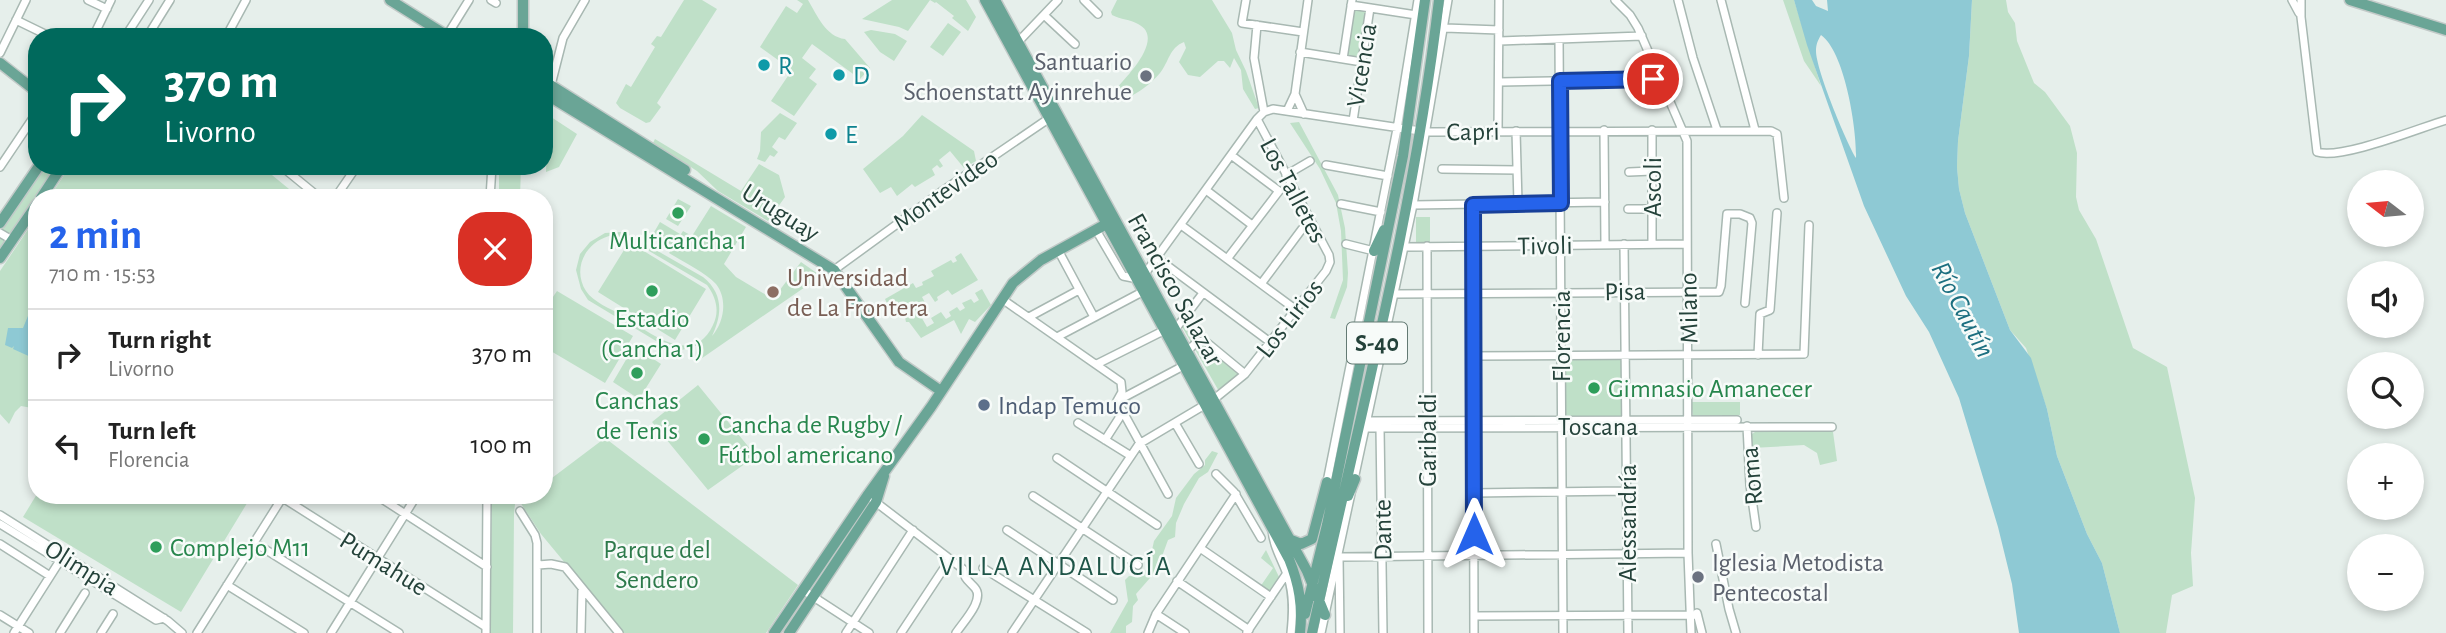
<!DOCTYPE html>
<meta charset="utf-8">
<style>
body{margin:0;font-family:"Alegreya Sans",sans-serif;background:#f2f2f2;color:#222;height:100vh;display:flex;flex-direction:column;font-size:26px;white-space:nowrap}
*{box-sizing:border-box;margin:0}
p{font-size:23px;color:#767676}
.icon{flex:none;width:38px;height:38px;fill:none;stroke:currentColor;stroke-width:2;stroke-linecap:round;stroke-linejoin:round}
.map{position:relative;flex:1;overflow:hidden}
.panel{position:absolute;left:28px;top:189px;width:525px;height:315px;display:flex;flex-direction:column;background:#fff;border-radius:28px;box-shadow:0 4px 10px #0003}
.panel>*{flex:none}
.hud{position:absolute;left:28px;top:28px;width:525px;height:147px;border-radius:28px;box-shadow:0 4px 10px #0003;background:#00695c;color:#fff;overflow:hidden}
.needle{width:46px;rotate:286deg}
.controls{position:absolute;left:2347px;top:170px;display:grid;gap:14px}
.controls a{display:grid;place-items:center;width:77px;height:77px;border-radius:50%;background:#fff;box-shadow:0 4px 10px #0003;font-size:35px}
.pin{position:absolute;display:grid;place-items:center;width:60px;height:60px;color:#fff;margin:-30px;border:4px solid #fff;border-radius:50%;box-shadow:0 2px 7px #0007}
.me{position:absolute;width:77px;margin:-38px;rotate:0deg;stroke-linejoin:round;filter:drop-shadow(0 0 5px #0008)}
.turn{display:flex;align-items:center;gap:24px;height:147px;padding:0 21px;font-size:32px}
.turn .icon{width:91px;height:91px;stroke-width:2.5}
.turn b{display:block;font-size:49px;line-height:60px}
.round{display:grid;place-items:center;flex:none;width:74px;height:74px;border-radius:28px;background:#f2f2f2}
.head{display:flex;align-items:center;justify-content:space-between;height:119px;padding:0 21px}
h1{font-size:42px;font-weight:600;line-height:52px;color:#2563eb}
ul{padding:0;list-style:none}
li{display:flex;align-items:center;gap:21px;height:91px;padding:0 21px;border-top:2px solid #e0e0e0}
li div{flex:1}
li b{display:block;font-size:26px}
li em{font-style:normal}
.map>svg:first-child{display:block}
.green{fill:#bfe0c8;fill-rule:evenodd}
.water{fill:#8ec9d4;fill-rule:evenodd}
.lines{fill:none;stroke-linecap:round;stroke-linejoin:round}
.minor-casing{stroke:#a8b8b2;stroke-width:10}
.major-casing{stroke:#c2cac8;stroke-width:13}
.minor{stroke:#fff;stroke-width:7}
.major{stroke:#6aa596;stroke-width:10}
.route-casing{stroke:#184099;stroke-width:18}
.route{stroke:#2563eb;stroke-width:12}
.culture-dot{fill:#0f9aa8;stroke:#f7fbf9;stroke-width:2.5}
.worship-dot{fill:#6b7280;stroke:#f7fbf9;stroke-width:2.5}
.leisure-dot{fill:#2e9e5b;stroke:#f7fbf9;stroke-width:2.5}
.education-dot{fill:#8d6e63;stroke:#f7fbf9;stroke-width:2.5}
.service-dot{fill:#5c6f8a;stroke:#f7fbf9;stroke-width:2.5}
.labels{text-anchor:middle;stroke-width:5;stroke-linejoin:round;paint-order:stroke}
.shield{fill:#f7fbf9;stroke:#637a73;stroke-width:2}
.shield-label{font-size:24px;font-weight:bold;fill:#24423a}
.worship-label{font-size:26px;fill:#5b616d;stroke:#f7fbf9;text-anchor:end}
.culture-label{font-size:26px;fill:#0d838f;stroke:#f7fbf9;text-anchor:start}
.street-label{font-size:26px;fill:#24423a;stroke:#f7fbf9}
.leisure-label{font-size:26px;fill:#27864d;stroke:#f7fbf9}
.education-label{font-size:26px;fill:#785e54;stroke:#f7fbf9;text-anchor:start}
.service-label{font-size:26px;fill:#4e5e75;stroke:#f7fbf9;text-anchor:start}
.park-label{font-size:26px;fill:#2d7a4b;stroke:#f7fbf9}
.water-label{font-size:28px;font-style:italic;fill:#1c6f80;stroke:#f7fbf9}
.neighbourhood-label{font-size:28px;letter-spacing:2px;fill:#1f5548;stroke:#f7fbf9}
</style>
<div class="map">
<svg width="2446" height="633" viewBox="0 0 2446 633">
<rect width="100%" height="100%" fill="#e6efeb"/>
<!-- green -->
<path class="green" d="M 684,0 L 702,0 L 717,9 L 657,103 L 661,107 L 650,122 L 646,123 L 620,108 L 616,103 L 626,84 L 631,87 L 655,47 L 651,44 L 657,36 L 661,37 Z
M 797,0 L 808,0 C 817,15 826,37 845,39 L 870,68 L 860,79 L 812,44 L 802,58 L 816,69 L 809,78 L 817,84 L 794,116 L 771,101 L 792,70 L 760,47 L 786,6 L 797,13 L 803,4 Z
M 892,0 L 966,0 L 976,17 L 968,31 L 952,18 L 954,16 L 936,2 L 935,3 L 930,0 L 908,31 L 899,27 L 862,19 Z
M 1117,0 L 1212,0 L 1232,33 L 1236,50 L 1246,71 L 1259,108 L 1255,109 L 1243,89 L 1241,70 L 1234,58 L 1230,68 L 1224,61 L 1218,61 L 1200,77 L 1188,75 L 1179,62 L 1186,48 L 1184,42 C 1169,48 1169,62 1160,73 C 1150,85 1133,98 1118,100 L 1116,89 C 1126,77 1166,38 1138,24 C 1130,19 1121,20 1112,15 L 1111,12 Z
M 1783,0 L 1794,0 L 1821,86 L 1804,61 Z
M 1972,0 L 2006,0 L 2008,12 L 2015,23 L 2017,41 L 2034,83 L 2045,92 L 2070,126 L 2077,153 L 2076,197 L 2079,210 L 2096,239 L 2133,348 L 2167,367 L 2195,498 L 2191,553 L 2193,586 L 2172,595 L 2166,633 L 2120,633 L 2102,563 L 2087,534 L 2057,456 L 2047,409 L 2026,348 L 2010,330 L 1965,213 L 1959,189 L 1957,167 L 1958,141 L 1969,56 Z
M 1353,8 L 1368,10 L 1360,59 L 1346,57 Z
M 948,23 L 961,32 L 943,56 L 930,47 Z
M 871,30 L 895,34 L 907,41 L 894,61 L 880,52 L 864,32 Z
M 780,113 L 797,123 L 785,140 L 779,137 L 772,147 L 778,152 L 774,157 L 770,155 L 765,162 L 757,159 L 760,151 L 761,132 Z
M 548,115 L 577,134 L 559,167 L 546,172 Z
M 922,115 L 974,151 L 976,161 L 964,168 L 950,151 L 939,160 L 943,166 L 940,168 L 937,165 L 932,169 L 935,175 L 915,187 L 912,184 L 897,196 L 891,187 L 880,193 L 863,169 L 903,136 Z
M 1299,122 L 1338,195 L 1345,228 L 1348,273 L 1347,287 L 1335,319 L 1330,318 L 1343,280 L 1341,231 L 1336,203 L 1320,169 L 1290,123 Z
M 655,139 L 741,191 L 759,164 L 779,175 L 785,197 L 768,221 L 718,191 L 697,171 L 653,143 Z
M 40,166 L 56,166 L 0,249 L 0,227 Z
M 70,166 L 261,166 L 300,198 L 49,198 Z
M 499,166 L 521,166 L 520,198 L 499,198 Z
M 678,199 L 691,206 L 678,226 L 666,219 Z
M 711,206 L 746,227 L 724,264 L 736,277 L 773,299 L 801,262 L 821,276 L 695,363 L 697,349 L 701,344 L 682,350 L 661,344 L 588,300 L 581,289 L 576,270 L 580,254 L 590,242 L 605,233 L 620,232 L 628,234 L 703,277 C 724,294 722,315 712,336 C 724,323 728,299 716,284 C 705,272 683,262 669,253 L 683,231 L 692,236 ZM 609,236 L 627,238 L 707,285 C 716,297 720,311 713,325 C 693,369 647,331 622,315 C 611,309 593,302 586,291 C 572,269 585,243 609,236 Z
M 37,216 L 37,406 L 32,408 L 21,406 L 15,412 L 9,424 L 0,414 L 0,271 Z
M 1416,217 L 1430,217 L 1430,243 L 1416,242 Z
M 660,222 L 680,234 L 673,246 L 653,234 Z
M 629,242 L 706,289 L 675,340 L 598,292 Z
M 961,253 L 978,280 L 952,295 L 948,290 L 937,297 L 938,300 L 935,302 L 929,293 L 922,297 L 928,308 L 919,313 L 927,327 L 934,323 L 931,318 L 941,312 L 946,319 L 951,316 L 949,312 L 957,307 L 960,311 L 965,308 L 962,303 L 971,299 L 974,303 L 979,300 L 975,293 L 982,289 L 991,305 L 975,322 L 969,319 L 961,334 L 954,320 L 921,338 L 909,322 L 906,322 L 904,313 L 896,305 L 889,308 L 885,299 L 913,283 L 916,288 L 923,285 L 922,282 L 934,276 L 931,271 L 951,260 L 953,263 L 957,261 L 955,257 Z
M 557,291 L 633,336 L 605,383 L 544,347 L 544,310 Z
M 1182,323 L 1243,374 L 1220,393 L 1181,325 Z
M 634,346 L 661,364 L 639,399 L 613,382 Z
M 1566,359 L 1621,359 L 1622,417 L 1566,417 Z
M 698,385 L 756,456 L 708,490 L 652,422 Z
M 1691,402 L 1740,402 L 1740,415 L 1693,415 Z
M 1755,432 L 1833,432 L 1837,461 L 1820,465 L 1817,453 L 1804,445 L 1752,448 L 1752,434 Z
M 605,438 L 798,585 L 766,633 L 623,633 L 541,534 L 520,502 L 529,495 L 544,495 L 544,484 Z
M 1212,451 L 1218,453 L 1208,472 L 1199,478 L 1184,504 L 1176,523 L 1175,537 L 1168,540 L 1157,570 L 1136,594 L 1138,600 L 1133,606 L 1132,622 L 1126,626 L 1126,633 L 1110,633 L 1128,601 L 1125,580 L 1129,576 L 1141,577 L 1141,573 L 1148,568 L 1154,541 L 1172,516 L 1176,498 L 1194,474 L 1205,465 L 1205,460 Z
M 37,494 L 37,495 L 252,495 L 181,612 L 23,517 Z
M 492,495 L 516,495 L 514,514 L 513,633 L 490,633 Z
M 1266,550 L 1280,579 L 1270,593 L 1260,587 L 1273,568 L 1261,558 Z"/>
<!-- water -->
<path class="water" d="M 1794,0 L 1812,0 L 1816,6 L 1828,11 L 1827,0 L 1972,0 L 1969,56 L 1958,141 L 1957,167 L 1959,189 L 1965,213 L 2010,330 L 2031,358 L 2047,409 L 2057,456 L 2087,534 L 2102,563 L 2120,633 L 2019,633 L 2012,584 L 1998,527 L 1959,398 L 1929,332 L 1906,296 L 1864,206 L 1807,45 ZM 1821,35 C 1845,52 1857,130 1856,158 C 1846,141 1816,70 1816,51 C 1816,44 1818,40 1821,35 Z
M 29,307 L 37,311 L 37,350 L 33,358 L 13,349 L 14,346 L 12,348 L 5,345 L 8,328 L 23,328 L 30,311 Z"/>
<g class="lines">
<!-- minor casing -->
<g class="minor-casing">
<path id="minor" d="M 88,0 L 107,9
M 491,0 L 496,3
M 1084,0 L 1098,14
M 1246,0 L 1242,23 L 1303,32
M 1615,0 L 1630,15 L 1638,28 L 1687,141 L 1688,553 L 1691,633
M 1678,0 L 1693,58 L 1717,130
M 1721,0 L 1755,130
M 2292,0 L 2299,13
M 2301,0 L 2301,17 L 2317,152 C 2341,160 2419,128 2446,120
M 1351,5 L 1416,15
M 1044,15 L 1075,44
M 16,20 L 51,37
M 1257,25 L 1254,58 L 1264,112
M 1445,28 L 1499,30
M 93,37 L 111,0
M 125,37 L 149,0
M 147,37 L 170,0
M 226,37 L 246,0
M 446,37 L 469,0
M 1559,39 L 1563,633
M 1500,41 L 1642,36
M 1018,42 L 1058,0
M 1300,52 L 1362,62
M 0,53 L 26,0
M 1343,59 L 1352,0
M 1500,82 L 1661,79
M 550,89 L 563,38 L 585,0
M 1295,94 L 1304,114
M 1287,111 L 1295,94 L 1308,0
M 1353,121 L 1370,8
M 1604,130 L 1605,244
M 1498,131 L 1499,0
M 1516,131 L 1518,203
M 1326,165 L 1388,176
M 281,166 L 320,198
M 0,167 L 37,112
M 1442,169 L 1517,170
M 1629,172 L 1652,171
M 1286,175 L 1310,161
M 1206,190 L 1252,225
M 335,198 L 357,166
M 490,198 L 492,166
M 1341,204 L 1381,212
M 1413,205 L 1605,202
M 1473,205 L 1474,633
M 1628,209 L 1652,209
M 1181,225 L 1295,309
M 1096,230 L 1123,276 L 1138,279
M 0,233 L 12,240
M 1346,244 L 1374,251
M 1624,244 L 1628,633
M 1652,244 L 1652,130
M 1427,246 L 1428,633
M 1404,247 L 1687,244
M 1058,250 L 1094,317
M 1157,258 L 1270,342
M 1227,259 L 1279,191 L 1231,155
M 834,270 L 941,192 L 1051,117
M 1144,275 L 1257,119 L 1264,112 L 1273,109 L 1427,132 L 1771,131 L 1777,134 L 1784,198
M 1261,284 L 1302,229
M 1394,294 L 1719,292 L 1721,286 L 1727,214 L 1740,214 L 1750,218 L 1752,223 L 1745,303
M 1002,299 L 1121,382 L 1122,392 L 1117,401
M 1029,317 L 1079,290
M 1174,331 L 1203,293
M 1057,337 L 1144,291
M 1186,352 L 1197,342 L 1205,341 L 1245,374
M 1758,355 L 1760,314 L 1770,310 L 1777,213
M 1473,356 L 1804,354 L 1809,225
M 1097,364 L 1165,330
M 1117,401 L 1168,494
M 1117,401 L 1185,365
M 1366,421 L 1737,420
M 1078,423 L 1131,456
M 1175,423 L 1199,464
M 1747,426 L 1750,485 L 1756,527
M 1365,428 L 1832,427
M 1380,428 L 1383,633
M 1105,440 L 1123,412
M 1057,458 L 1157,525
M 1216,474 L 1234,492 L 1261,538
M 1327,482 L 1397,129 L 1418,0
M 1474,493 L 1626,491
M 376,495 L 487,567
M 1033,496 L 1138,565
M 283,498 L 486,627
M 873,500 L 963,569 C 964,579 969,581 975,588 C 985,600 963,622 956,633
M 520,511 L 535,535 L 537,543 L 537,633
M 0,515 L 168,621 L 182,633
M 0,524 L 156,620 L 164,618
M 1272,529 C 1273,547 1283,561 1288,577 C 1294,595 1293,614 1291,633
M 1007,530 L 1113,600
M 255,543 L 399,633
M 0,544 L 50,576
M 1716,544 L 1729,609 L 1736,633
M 1200,548 L 1271,597
M 538,565 L 551,564 L 565,567 L 619,633
M 983,568 L 1087,633
M 1177,581 L 1249,630
M 227,585 L 304,633
M 803,590 L 869,633
M 1697,613 L 1702,633
M 1156,614 L 1185,633
M 0,615 L 29,633
M 1475,616 L 1697,615
M 1247,632 L 1287,573
M 14,633 L 61,559
M 60,633 L 85,593
M 101,633 L 113,614
M 197,633 L 284,495
M 331,633 L 417,495
M 486,633 L 487,495
M 581,633 L 582,588
M 846,633 L 913,530
M 901,633 L 950,559
M 1012,633 L 1139,444 L 1213,400 L 1245,374 L 1326,271 L 1330,262 L 1329,255 L 1257,119
M 1148,633 L 1156,614 L 1236,494
M 1321,633 L 1413,205 L 1448,0
M 1340,633 L 1339,557 L 1688,553"/>
</g>
<!-- major casing -->
<g class="major-casing">
<path id="major" d="M 390,0 L 449,37
M 985,0 L 1289,559 C 1299,584 1303,606 1300,633
M 995,0 L 1307,571 L 1325,615
M 2350,0 L 2446,30
M 523,37 L 523,0
M 0,63 L 37,92
M 544,81 L 685,170
M 544,93 L 834,270 L 899,362 L 941,391
M 41,198 L 62,166
M 0,223 L 39,166
M 1374,251 L 1384,230
M 0,258 L 37,204
M 1348,496 L 1355,479
M 1291,540 L 1301,544 L 1312,539 L 1327,482
M 1305,614 L 1327,525 L 1403,156 L 1425,0
M 774,633 L 867,496 L 931,407 L 1013,283 L 1041,260 L 1110,222
M 789,633 L 876,502 L 884,476
M 1312,633 C 1358,423 1414,214 1439,0"/>
</g>
<!-- minor -->
<use href="#minor" class="minor"/>
<!-- major -->
<use href="#major" class="major"/>
</g>
<g class="lines">
<!-- route casing -->
<g class="route-casing">
<path id="route" d="M 1474,534 L 1473,205 L 1561,203 L 1560,81 L 1653,79"/>
</g>
<!-- route -->
<use href="#route" class="route"/>
</g>
<!-- markers -->
<g class="culture-dot">
<circle cx="764" cy="65" r="7"/>
<circle cx="839" cy="75" r="7"/>
<circle cx="831" cy="134" r="7"/>
</g>
<g class="worship-dot">
<circle cx="1146" cy="76" r="7"/>
<circle cx="1698" cy="577" r="7"/>
</g>
<g class="leisure-dot">
<circle cx="678" cy="213" r="7"/>
<circle cx="652" cy="291" r="7"/>
<circle cx="637" cy="373" r="7"/>
<circle cx="1594" cy="388" r="7"/>
<circle cx="704" cy="439" r="7"/>
<circle cx="156" cy="547" r="7"/>
</g>
<circle class="education-dot" cx="773" cy="292" r="7"/>
<circle class="service-dot" cx="984" cy="405" r="7"/>
<g class="labels">
<!-- shield labels -->
<rect class="shield" x="1347" y="322.5" width="60" height="41" rx="5"/>
<g class="shield-label">
<text x="1377" y="351">S-40</text>
</g>
<!-- worship labels -->
<g class="worship-label">
<text x="1132" y="70">Santuario<tspan x="1132" dy="30">Schoenstatt Ayinrehue</tspan></text>
<text x="1712" y="571" text-anchor="start">Iglesia Metodista<tspan x="1712" dy="30">Pentecostal</tspan></text>
</g>
<!-- culture labels -->
<g class="culture-label">
<text x="778" y="74">R</text>
<text x="853" y="84">D</text>
<text x="845" y="143">E</text>
</g>
<!-- street labels -->
<g class="street-label">
<text transform="translate(1361 65) rotate(-81)" y="9">Vicencia</text>
<text transform="translate(1473 131) rotate(-1)" y="9">Capri</text>
<text transform="translate(1652 187) rotate(-90)" y="9">Ascoli</text>
<text transform="translate(945 190) rotate(-35)" y="9">Montevideo</text>
<text transform="translate(1294 190) rotate(62)" y="9">Los Talletes</text>
<text transform="translate(781 212) rotate(32)" y="9">Uruguay</text>
<text transform="translate(1545 245) rotate(-1)" y="9">Tivoli</text>
<text transform="translate(1176 289) rotate(61)" y="9">Francisco Salazar</text>
<text transform="translate(1625 291) rotate(-1)" y="9">Pisa</text>
<text transform="translate(1688 308) rotate(-91)" y="9">Milano</text>
<text transform="translate(1289 318) rotate(-52)" y="9">Los Lirios</text>
<text transform="translate(1561 336) rotate(-90)" y="9">Florencia</text>
<text x="1598" y="435">Toscana</text>
<text transform="translate(1427 440) rotate(-90)" y="9">Garibaldi</text>
<text transform="translate(1751 476) rotate(-95)" y="9">Roma</text>
<text transform="translate(1627 523) rotate(-90)" y="9">Alessandría</text>
<text transform="translate(1382 530) rotate(-91)" y="9">Dante</text>
<text transform="translate(384 563) rotate(32)" y="9">Pumahue</text>
<text transform="translate(82 567) rotate(32)" y="9">Olimpia</text>
</g>
<!-- leisure labels -->
<g class="leisure-label">
<text x="678" y="249">Multicancha 1</text>
<text x="652" y="327">Estadio<tspan x="652" dy="30">(Cancha 1)</tspan></text>
<text x="1608" y="397" text-anchor="start">Gimnasio Amanecer</text>
<text x="637" y="409">Canchas<tspan x="637" dy="30">de Tenis</tspan></text>
<text x="718" y="433" text-anchor="start">Cancha de Rugby /<tspan x="718" dy="30">Fútbol americano</tspan></text>
<text x="170" y="556" text-anchor="start">Complejo M11</text>
</g>
<!-- education labels -->
<g class="education-label">
<text x="787" y="286">Universidad<tspan x="787" dy="30">de La Frontera</tspan></text>
</g>
<!-- service labels -->
<g class="service-label">
<text x="998" y="414">Indap Temuco</text>
</g>
<!-- park labels -->
<g class="park-label">
<text x="657" y="558">Parque del<tspan x="657" dy="30">Sendero</tspan></text>
</g>
<!-- water labels -->
<g class="water-label">
<text transform="translate(1964 309) rotate(62)" y="10">Río Cautín</text>
</g>
<!-- neighbourhood labels -->
<g class="neighbourhood-label">
<text x="1056" y="575">VILLA ANDALUCÍA</text>
</g>
</g>
</svg>
<div class="controls">
<a><svg class="needle" viewBox="-14 -14 28 28"><path d="M0-13l5 13h-10z" fill="#e53935"/><path d="M0 13l5-13h-10z" fill="#767676"/></svg></a>
<a><svg class="icon" aria-label="sound" viewBox="0 0 24 24"><path d="M4 9h4l5-4v14l-5-4H4zM17 9q2 3 0 6"/></svg></a>
<a><svg class="icon" aria-label="search" viewBox="0 0 24 24"><circle cx="10" cy="10" r="6"/><path d="M15 15l6 6"/></svg></a>
<a>+</a>
<a>−</a>
</div>
<div class="pin" style="left:1653px;top:79px;background:#d93025"><svg class="icon" aria-label="arrive" viewBox="0 0 24 24"><path d="M6 21V4h12l-3 4 3 4H6"/></svg></div>
<svg class="me" style="left:1474px;top:534px" viewBox="-20 -20 40 40"><path d="M0-17L14 15 0 8-14 15z" fill="#2563eb" stroke="#fff" stroke-width="4"/></svg>
<div class="hud">
<div class="turn"><svg class="icon" aria-label="right" viewBox="0 0 24 24"><path d="M7 20v-9h11M14 6l5 5-5 5"/></svg><div><b>370 m</b>Livorno</div></div>
</div>
<section class="panel">
<div class="head"><div><h1>2 min</h1><p>710 m · 15:53</p></div><a class="round" style="background:#d93025;color:#fff"><svg class="icon" aria-label="close" viewBox="0 0 24 24"><path d="M6 6l12 12M18 6L6 18"/></svg></a></div>
<ul>
<li><svg class="icon" aria-label="right" viewBox="0 0 24 24"><path d="M7 20v-9h11M14 6l5 5-5 5"/></svg><div><b>Turn right</b><p>Livorno</p></div><em>370 m</em></li>
<li><svg class="icon" aria-label="left" viewBox="0 0 24 24"><path d="M17 20v-9H6M10 6l-5 5 5 5"/></svg><div><b>Turn left</b><p>Florencia</p></div><em>100 m</em></li>
</ul>
</section>
</div>
